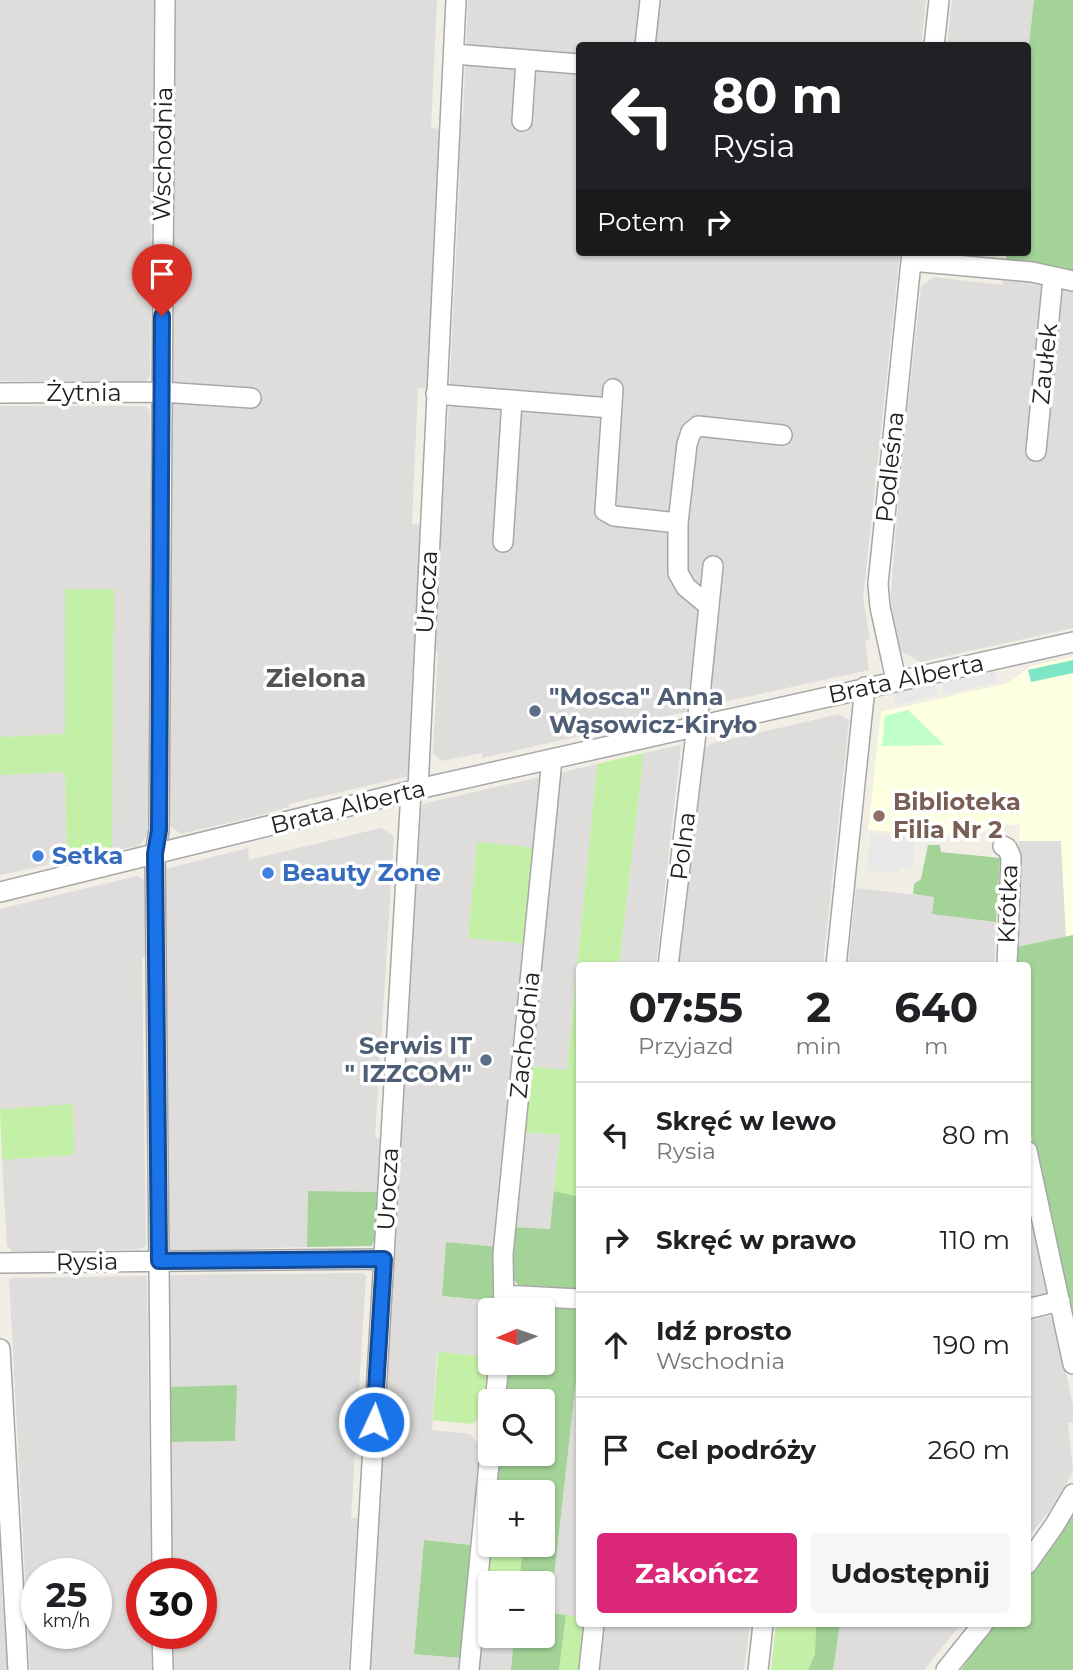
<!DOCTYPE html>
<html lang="pl">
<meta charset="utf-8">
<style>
body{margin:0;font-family:Montserrat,sans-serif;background:#f6f6f6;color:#202124;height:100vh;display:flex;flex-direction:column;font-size:26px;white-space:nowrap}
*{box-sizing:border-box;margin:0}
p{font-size:23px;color:#757577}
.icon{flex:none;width:38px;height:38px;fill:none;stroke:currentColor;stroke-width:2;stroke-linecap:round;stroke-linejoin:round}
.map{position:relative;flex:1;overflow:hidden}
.drawer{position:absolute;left:576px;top:962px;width:455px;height:665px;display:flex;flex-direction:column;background:#fff;border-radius:7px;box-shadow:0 2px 5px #0004}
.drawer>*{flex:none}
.hud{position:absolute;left:576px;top:42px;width:455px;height:214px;border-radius:7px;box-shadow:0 2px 5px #0004;background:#202124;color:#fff;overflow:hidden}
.needle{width:46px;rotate:268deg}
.buttons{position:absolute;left:478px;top:1298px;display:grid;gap:14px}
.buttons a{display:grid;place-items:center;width:77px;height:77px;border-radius:7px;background:#fff;box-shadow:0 2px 5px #0004;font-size:35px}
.speed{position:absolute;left:21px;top:1558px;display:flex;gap:14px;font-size:35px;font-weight:700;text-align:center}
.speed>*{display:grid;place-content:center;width:91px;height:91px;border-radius:50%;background:#fff;box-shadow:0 2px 5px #0004;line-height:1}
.speed small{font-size:18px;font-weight:400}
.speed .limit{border:10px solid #d22;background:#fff;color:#111}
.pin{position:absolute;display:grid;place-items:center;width:60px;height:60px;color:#fff;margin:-72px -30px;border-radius:50% 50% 50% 0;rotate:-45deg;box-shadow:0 0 7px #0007}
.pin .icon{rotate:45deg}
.me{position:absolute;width:77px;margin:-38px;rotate:3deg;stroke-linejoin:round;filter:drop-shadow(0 0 5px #0008)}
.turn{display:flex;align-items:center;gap:24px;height:147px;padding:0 21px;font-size:32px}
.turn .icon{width:91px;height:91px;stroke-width:2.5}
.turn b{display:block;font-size:49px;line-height:60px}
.then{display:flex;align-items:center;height:66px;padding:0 21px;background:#0003;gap:14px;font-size:26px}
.eta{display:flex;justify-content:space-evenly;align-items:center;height:119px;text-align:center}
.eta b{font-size:42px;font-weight:700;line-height:49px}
.cta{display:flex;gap:14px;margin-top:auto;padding:14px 21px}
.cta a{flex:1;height:80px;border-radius:7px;background:#db2777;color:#fff;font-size:28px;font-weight:700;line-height:80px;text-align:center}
.cta a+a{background:#f6f6f6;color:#202124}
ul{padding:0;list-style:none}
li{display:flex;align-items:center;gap:21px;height:105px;padding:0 21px;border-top:2px solid #e0e0e0}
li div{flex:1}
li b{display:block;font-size:26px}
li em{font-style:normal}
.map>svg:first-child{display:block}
.residential{fill:#dedddc;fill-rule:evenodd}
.education{fill:#fcffe0}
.grass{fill:#c4efa7}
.forest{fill:#a3d397}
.park{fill:#bffeca}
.pitch{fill:#7de6c7}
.parking{fill:#e8e8e8}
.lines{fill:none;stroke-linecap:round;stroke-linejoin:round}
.minor-casing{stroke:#a7a7a7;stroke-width:22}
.minor{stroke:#fff;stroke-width:19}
.route-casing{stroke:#114b97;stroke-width:18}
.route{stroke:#1a73e8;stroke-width:12}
.service-dot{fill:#5c6f8a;stroke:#fff;stroke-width:2.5}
.education-dot{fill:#8d6e63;stroke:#fff;stroke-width:2.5}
.shop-dot{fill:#3f7fe0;stroke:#fff;stroke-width:2.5}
.labels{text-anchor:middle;stroke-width:7;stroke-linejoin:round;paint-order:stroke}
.street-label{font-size:24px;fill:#202020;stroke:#fff}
.service-label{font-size:24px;font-weight:bold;fill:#4e5e75;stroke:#fff;text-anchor:start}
.education-label{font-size:24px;font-weight:bold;fill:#785e54;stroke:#fff;text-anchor:start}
.shop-label{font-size:24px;font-weight:bold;fill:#366cbe;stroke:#fff;text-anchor:start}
.neighbourhood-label{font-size:26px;font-weight:bold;fill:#535353;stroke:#fff}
</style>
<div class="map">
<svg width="1073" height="1670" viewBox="0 0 1073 1670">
<rect width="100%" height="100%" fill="#f1eee5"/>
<!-- residential -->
<path class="residential" d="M 0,0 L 154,0 L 150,376 L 146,381 L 0,381 Z
M 176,0 L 437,0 L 431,128 L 440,129 L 428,389 L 418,388 L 412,524 L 422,525 L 410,719 L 409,776 L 289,804 L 289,807 L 249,818 L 181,834 L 165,822 L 170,639 L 172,455 L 168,454 Z
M 468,0 L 926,0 L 921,45 L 579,46 L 579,252 L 900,252 L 863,598 L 870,639 L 865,640 L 869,670 L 715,704 L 708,700 L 690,711 L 482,758 L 482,753 L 442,761 L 433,753 L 438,652 L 434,652 L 441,440 L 447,440 L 460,170 L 456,169 L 460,118 L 463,118 Z
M 952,0 L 1034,0 L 1027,62 L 1027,46 L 947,46 Z
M 934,277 L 1002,285 L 1003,278 L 1073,291 L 1073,628 L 920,662 L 899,650 L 892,618 L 891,593 L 900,478 L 921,287 Z
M 0,406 L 146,406 L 150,411 L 149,833 L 139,846 L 112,851 L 112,805 L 65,589 L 65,734 L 0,737 Z
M 839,714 L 849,720 L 823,966 L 676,966 L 703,751 L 710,744 Z
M 681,745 L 656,966 L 619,966 L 644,753 Z
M 597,764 L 567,1070 L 526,1066 L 555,774 Z
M 65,771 L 67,861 L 0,875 L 0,775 Z
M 544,776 L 538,848 L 477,843 L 468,938 L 528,944 L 499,1247 L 446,1242 L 442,1296 L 494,1301 L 493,1311 L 490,1311 L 488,1357 L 437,1352 L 432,1430 L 470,1434 L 480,1446 L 471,1545 L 424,1540 L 414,1654 L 460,1658 L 459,1670 L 369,1670 L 411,941 L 422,804 Z
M 381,828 L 394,836 L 375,1137 L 380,1138 L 377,1192 L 308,1191 L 307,1247 L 171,1251 L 166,1246 L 165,869 L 248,848 L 249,860 Z
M 1019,841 L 1061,841 L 1066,937 L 1017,947 Z
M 137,876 L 147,882 L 147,957 L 142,958 L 146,1245 L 141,1249 L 14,1253 L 7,1246 L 2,1160 L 73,1155 L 73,1105 L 0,1109 L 0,909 Z
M 856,888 L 934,897 L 932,914 L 996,922 L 994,966 L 848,966 Z
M 520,1132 L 560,1135 L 550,1229 L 511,1227 Z
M 1032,1207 L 1048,1290 L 1044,1296 L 1027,1300 L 1027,1209 Z
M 363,1273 L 366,1276 L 351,1518 L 358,1518 L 348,1670 L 171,1670 L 171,1633 L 201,1633 L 201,1573 L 170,1573 L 169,1442 L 235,1441 L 237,1386 L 169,1387 L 168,1280 L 172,1275 Z
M 147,1276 L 151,1573 L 142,1573 L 142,1633 L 151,1633 L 152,1670 L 30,1670 L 9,1278 ZM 37,1573 L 96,1573 L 96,1633 L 37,1633 Z
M 1049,1316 L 1055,1319 L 1073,1406 L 1073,1423 L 1068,1423 L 1073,1472 L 1051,1509 L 1027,1539 L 1027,1321 Z
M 579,1354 L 579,1617 L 550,1614 Z
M 0,1552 L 3,1609 L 7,1609 L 11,1670 L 0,1670 Z
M 483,1608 L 490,1608 L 490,1636 L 514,1636 L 511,1670 L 477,1670 Z
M 601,1624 L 750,1624 L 744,1670 L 596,1670 Z
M 840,1624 L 961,1624 L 924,1670 L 833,1670 Z"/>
<!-- education -->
<path class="education" d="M 1073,657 L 1073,935 L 1066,937 L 1061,841 L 1019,841 L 1020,825 L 998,824 L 974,837 L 868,830 L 881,712 L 1008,683 L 1031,666 Z"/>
<!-- grass -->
<path class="grass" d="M 65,589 L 114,589 L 112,848 L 67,861 L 65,772 L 0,775 L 0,737 L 65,734 Z
M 644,753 L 619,966 L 579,966 L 579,1197 L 554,1191 L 560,1135 L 520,1132 L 526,1066 L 567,1070 L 597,764 Z
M 477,842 L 538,848 L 528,944 L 468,938 Z
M 73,1104 L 74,1155 L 2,1160 L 0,1109 Z
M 438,1352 L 488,1357 L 483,1414 L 472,1424 L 433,1420 Z
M 490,1545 L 523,1545 L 519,1584 L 490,1584 L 490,1608 L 483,1608 Z
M 566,1615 L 579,1617 L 579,1624 L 584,1624 L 579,1670 L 559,1670 Z
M 776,1624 L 816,1624 L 815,1654 L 808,1670 L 771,1670 Z"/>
<!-- forest -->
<path class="forest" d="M 1034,0 L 1073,0 L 1073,271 L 1006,259 L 1006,252 L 1027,252 L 1027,62 Z
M 928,845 L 940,845 L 941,852 L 1000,858 L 996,922 L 932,914 L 934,897 L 913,894 L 914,884 L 921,879 Z
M 1073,935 L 1073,1330 L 1027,1117 L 1027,966 L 1017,966 L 1017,947 Z
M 308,1191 L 377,1192 L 374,1241 L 372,1246 L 307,1247 Z
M 554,1191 L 579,1197 L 579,1292 L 520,1287 L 507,1272 L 511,1227 L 550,1229 Z
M 446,1242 L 499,1247 L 494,1301 L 442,1296 Z
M 520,1305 L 579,1309 L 579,1354 L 550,1613 L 566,1615 L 559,1670 L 511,1670 L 514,1636 L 542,1636 L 542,1584 L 519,1584 L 523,1545 L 542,1545 L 542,1493 L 493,1493 L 497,1454 L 542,1454 L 542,1402 L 502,1402 L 505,1363 L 542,1363 L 542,1311 L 514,1311 Z
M 237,1385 L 235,1441 L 169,1442 L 169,1387 Z
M 1073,1508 L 1073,1670 L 961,1670 L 994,1624 L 1027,1624 L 1027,1575 Z
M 424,1540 L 471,1545 L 460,1658 L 414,1654 Z
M 816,1624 L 840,1624 L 833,1670 L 808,1670 L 815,1654 Z"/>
<!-- park -->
<path class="park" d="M 908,710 L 944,745 L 882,746 L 885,716 Z"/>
<!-- pitch -->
<path class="pitch" d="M 1073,660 L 1073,673 L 1031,682 L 1028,670 Z"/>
<!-- parking -->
<path class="parking" d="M 995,669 L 997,682 L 944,694 L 941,681 Z
M 935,682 L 938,695 L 896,705 L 894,693 Z
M 870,835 L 915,837 L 913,868 L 901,867 L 900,873 L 867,871 Z"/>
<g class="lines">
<!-- minor casing -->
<g class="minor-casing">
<path id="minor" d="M 645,46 L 650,0
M 934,46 L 939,0
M 454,54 L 579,64
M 522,121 L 526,60
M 911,261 L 1032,272 L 1073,281
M 613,389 L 605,511 L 614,516 L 678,523
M 0,393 L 162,392 L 251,398
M 436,394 L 611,408
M 1036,451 L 1053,277
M 503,542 L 512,400
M 709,606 L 686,587 L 678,573 L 678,523 L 687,444 L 691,432 L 698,426 L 782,435
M 896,680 L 880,607 L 878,584 L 912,252
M 418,789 L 456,0
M 1003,846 L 1007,848 L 1011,857 L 1007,966
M 0,892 L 418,789 L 1073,642
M 668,966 L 697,725 L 713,566
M 836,966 L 865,687
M 1027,1151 L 1073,1364
M 0,1263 L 384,1259
M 505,1295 L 579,1299
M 1027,1309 L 1060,1301
M 504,1311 L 503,1254 L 552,759
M 0,1349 L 18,1670
M 495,1402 L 499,1363
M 1027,1564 L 1054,1526 L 1073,1494
M 162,1573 L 155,854 L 159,830 L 165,0
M 162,1633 L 163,1670
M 360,1670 L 411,791
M 469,1670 L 490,1453
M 589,1670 L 594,1624
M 758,1670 L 763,1624
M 946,1670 L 983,1624"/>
</g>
<!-- minor -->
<use href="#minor" class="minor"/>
</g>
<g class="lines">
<!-- route casing -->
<g class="route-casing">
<path id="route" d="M 162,316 L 159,830 L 155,854 L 159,1261 L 384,1259 L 374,1422"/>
</g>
<!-- route -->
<use href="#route" class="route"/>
</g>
<!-- markers -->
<g class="service-dot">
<circle cx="535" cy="711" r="7"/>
<circle cx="486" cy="1060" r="7"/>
</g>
<circle class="education-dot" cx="879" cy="816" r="7"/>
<g class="shop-dot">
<circle cx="38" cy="856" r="7"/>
<circle cx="268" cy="873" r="7"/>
</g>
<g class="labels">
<!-- street labels -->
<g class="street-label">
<text transform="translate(163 154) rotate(-89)" y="8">Wschodnia</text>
<text transform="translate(1045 364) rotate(-84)" y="8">Zaułek</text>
<text x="84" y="401">Żytnia</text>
<text transform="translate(890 467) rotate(-84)" y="8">Podleśna</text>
<text transform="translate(427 592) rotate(-87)" y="8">Urocza</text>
<text transform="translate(906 679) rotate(-12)" y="8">Brata Alberta</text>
<text transform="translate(348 807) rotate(-14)" y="8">Brata Alberta</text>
<text transform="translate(683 846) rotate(-83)" y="8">Polna</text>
<text transform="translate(1008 904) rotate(-88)" y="8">Krótka</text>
<text transform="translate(525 1035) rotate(-84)" y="8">Zachodnia</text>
<text transform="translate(388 1189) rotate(-87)" y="8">Urocza</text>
<text transform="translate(87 1262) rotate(-1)" y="8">Rysia</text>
</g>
<!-- service labels -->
<g class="service-label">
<text x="549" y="705">"Mosca" Anna<tspan x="549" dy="28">Wąsowicz-Kiryło</tspan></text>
<text x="472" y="1054" text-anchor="end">Serwis IT<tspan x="472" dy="28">" IZZCOM"</tspan></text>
</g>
<!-- education labels -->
<g class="education-label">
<text x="893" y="810">Biblioteka<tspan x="893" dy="28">Filia Nr 2</tspan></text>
</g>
<!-- shop labels -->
<g class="shop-label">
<text x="52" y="864">Setka</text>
<text x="282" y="881">Beauty Zone</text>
</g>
<!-- neighbourhood labels -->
<g class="neighbourhood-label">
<text x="316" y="687">Zielona</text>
</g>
</g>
</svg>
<div class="buttons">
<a><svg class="needle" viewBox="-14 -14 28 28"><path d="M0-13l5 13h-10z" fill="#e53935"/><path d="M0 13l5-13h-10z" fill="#757577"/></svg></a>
<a><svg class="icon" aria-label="search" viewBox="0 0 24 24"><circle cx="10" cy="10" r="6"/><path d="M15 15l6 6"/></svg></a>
<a>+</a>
<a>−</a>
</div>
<div class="speed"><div>25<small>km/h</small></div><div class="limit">30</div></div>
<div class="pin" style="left:162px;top:316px;background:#d93025"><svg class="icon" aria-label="arrive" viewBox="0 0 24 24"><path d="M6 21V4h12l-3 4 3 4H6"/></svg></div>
<svg class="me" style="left:374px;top:1422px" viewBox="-20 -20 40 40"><circle r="17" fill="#1a73e8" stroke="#fff" stroke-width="3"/><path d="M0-11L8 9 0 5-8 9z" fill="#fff"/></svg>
<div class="hud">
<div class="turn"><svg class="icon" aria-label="left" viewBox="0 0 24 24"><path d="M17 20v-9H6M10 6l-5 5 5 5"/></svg><div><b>80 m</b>Rysia</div></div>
<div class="then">Potem<svg class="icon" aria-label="right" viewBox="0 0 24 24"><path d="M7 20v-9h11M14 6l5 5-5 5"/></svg></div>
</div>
<section class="drawer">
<div class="eta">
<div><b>07:55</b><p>Przyjazd</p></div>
<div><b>2</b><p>min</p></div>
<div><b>640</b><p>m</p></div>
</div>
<ul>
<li><svg class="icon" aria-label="left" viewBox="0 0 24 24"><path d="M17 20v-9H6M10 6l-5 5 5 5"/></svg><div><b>Skręć w lewo</b><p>Rysia</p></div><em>80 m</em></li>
<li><svg class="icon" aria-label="right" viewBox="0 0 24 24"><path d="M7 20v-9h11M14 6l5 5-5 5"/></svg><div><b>Skręć w prawo</b></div><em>110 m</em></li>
<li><svg class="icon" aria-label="ahead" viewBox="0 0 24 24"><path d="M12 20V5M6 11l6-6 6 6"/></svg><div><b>Idź prosto</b><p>Wschodnia</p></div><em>190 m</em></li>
<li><svg class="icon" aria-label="arrive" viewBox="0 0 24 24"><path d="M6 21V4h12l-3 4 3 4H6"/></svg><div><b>Cel podróży</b></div><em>260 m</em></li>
</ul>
<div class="cta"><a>Zakończ</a><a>Udostępnij</a></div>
</section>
</div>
